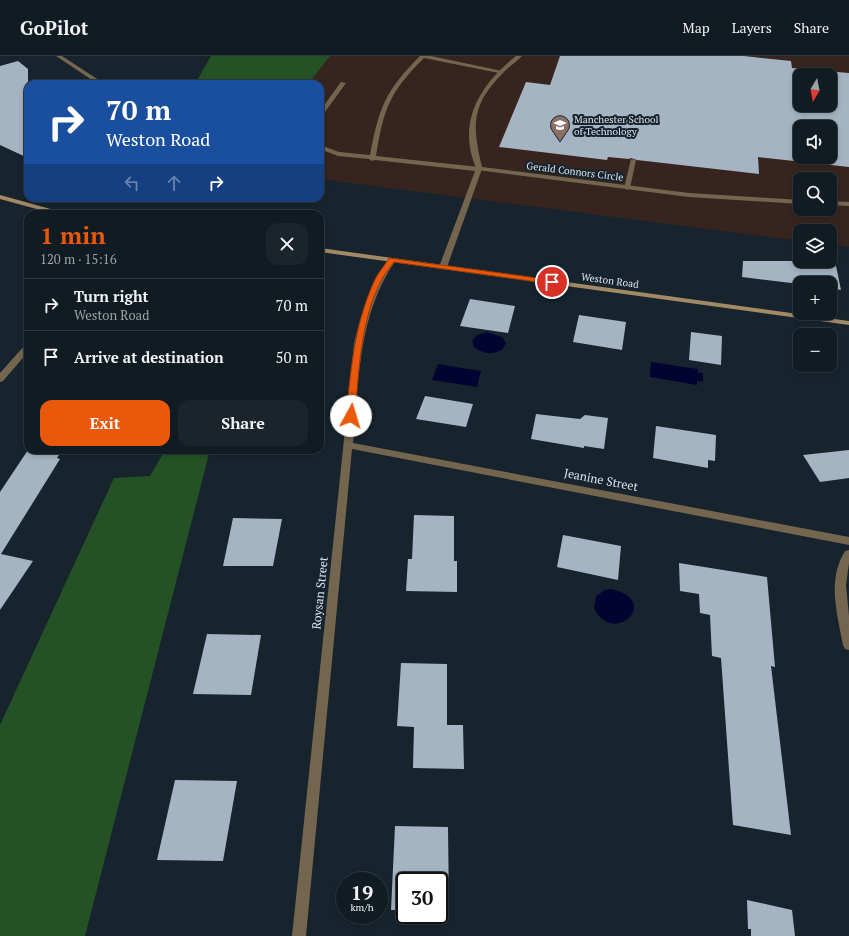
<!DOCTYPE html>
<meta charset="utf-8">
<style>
body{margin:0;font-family:"PT Serif",serif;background:#1a242a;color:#f1f3f6;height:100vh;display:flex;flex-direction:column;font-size:15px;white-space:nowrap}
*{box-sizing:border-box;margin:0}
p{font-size:13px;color:#9ca1a5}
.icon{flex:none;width:22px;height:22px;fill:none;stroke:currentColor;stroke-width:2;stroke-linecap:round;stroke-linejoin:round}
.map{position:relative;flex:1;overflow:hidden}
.sheet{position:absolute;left:24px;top:154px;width:300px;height:244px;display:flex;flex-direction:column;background:#111b22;border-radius:12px;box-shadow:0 2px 6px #0003,0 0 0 1px #303940}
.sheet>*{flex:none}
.banner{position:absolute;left:24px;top:24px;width:300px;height:122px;border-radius:12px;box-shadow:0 2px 6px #0003,0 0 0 1px #303940;background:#1a4fa0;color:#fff;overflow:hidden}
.needle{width:26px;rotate:190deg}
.controls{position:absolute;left:793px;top:12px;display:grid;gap:8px}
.controls a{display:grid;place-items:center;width:44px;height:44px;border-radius:8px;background:#111b22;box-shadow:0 2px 6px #0003,0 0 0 1px #303940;font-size:20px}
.speed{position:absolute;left:336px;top:816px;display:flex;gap:8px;font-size:20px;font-weight:700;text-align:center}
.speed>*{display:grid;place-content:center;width:52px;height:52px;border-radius:50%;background:#111b22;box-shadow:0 2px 6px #0003,0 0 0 1px #303940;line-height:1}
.speed small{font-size:10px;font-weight:400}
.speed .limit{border:2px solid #111;border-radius:6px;background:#fff;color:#111}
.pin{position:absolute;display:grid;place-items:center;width:34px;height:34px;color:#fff;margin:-17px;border:2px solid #fff;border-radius:50%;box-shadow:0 1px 4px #0007}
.me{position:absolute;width:44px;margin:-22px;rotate:6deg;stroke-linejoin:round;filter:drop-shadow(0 0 3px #0008)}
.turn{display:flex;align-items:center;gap:14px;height:84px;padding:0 16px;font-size:18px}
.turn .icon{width:52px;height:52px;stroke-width:2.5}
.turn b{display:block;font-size:28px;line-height:34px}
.lanes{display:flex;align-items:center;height:38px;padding:0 16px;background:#0003;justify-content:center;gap:20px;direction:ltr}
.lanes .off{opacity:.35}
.round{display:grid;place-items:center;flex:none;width:42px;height:42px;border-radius:12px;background:#1a242a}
.headline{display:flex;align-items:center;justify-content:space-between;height:68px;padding:0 16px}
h1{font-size:24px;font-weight:600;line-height:30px;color:#ea580c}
.action{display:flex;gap:8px;margin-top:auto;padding:8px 16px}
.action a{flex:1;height:46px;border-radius:12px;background:#ea580c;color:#fff;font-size:16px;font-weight:600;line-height:46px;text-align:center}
.action a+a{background:#1a242a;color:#f1f3f6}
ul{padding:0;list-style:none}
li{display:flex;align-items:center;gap:12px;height:52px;padding:0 16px;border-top:1px solid #303940}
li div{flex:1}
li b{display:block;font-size:15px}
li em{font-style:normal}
header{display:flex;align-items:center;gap:24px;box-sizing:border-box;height:56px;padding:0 20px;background:#111b22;border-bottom:1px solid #303940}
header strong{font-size:19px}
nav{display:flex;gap:22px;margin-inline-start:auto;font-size:14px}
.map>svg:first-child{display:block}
.education{fill:#37241f;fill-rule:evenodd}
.forest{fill:#245225}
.water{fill:#000431}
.building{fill:#a5b4c3;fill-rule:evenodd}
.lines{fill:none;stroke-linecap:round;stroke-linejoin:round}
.lane{fill:#74654e;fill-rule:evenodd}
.street{fill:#74654e;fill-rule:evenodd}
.secondary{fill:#a38a65;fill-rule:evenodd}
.route{fill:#ea580c;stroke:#983908}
.labels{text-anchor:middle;stroke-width:4;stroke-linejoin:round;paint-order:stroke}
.far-poi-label{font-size:10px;fill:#dbe3eb;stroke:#17242e;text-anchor:start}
.far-street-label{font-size:10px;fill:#dbe3eb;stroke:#17242e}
.street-label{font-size:12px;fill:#dbe3eb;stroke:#17242e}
</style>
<header>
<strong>GoPilot</strong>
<nav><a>Map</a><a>Layers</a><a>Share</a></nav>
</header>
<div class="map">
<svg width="849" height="880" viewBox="0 0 849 880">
<rect width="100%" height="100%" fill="#17242e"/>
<!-- education -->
<path class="education" d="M 211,0 L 849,0 L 849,191 L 830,188 L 830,175 L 800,175 L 800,185 L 320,123 L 320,28 L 195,28 ZM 800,19 L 830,19 L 830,49 L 800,49 ZM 800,71 L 830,71 L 830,101 L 800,101 ZM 800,123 L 830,123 L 830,153 L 800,153 Z"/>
<!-- forest -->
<path class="forest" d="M 211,0 L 330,0 L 308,28 L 195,28 Z
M 165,394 L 210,394 L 85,880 L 0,880 L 0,669 L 114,422 L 150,420 Z"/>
<!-- water -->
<path class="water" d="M 487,276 L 502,281 L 506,287 L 502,294 C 493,299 482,298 474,291 L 472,285 L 477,279 Z
M 651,306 L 698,313 L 698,317 L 703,317 L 703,326 L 697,325 L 697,329 L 650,321 Z
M 438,308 L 481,315 L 477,331 L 432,324 Z
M 611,533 C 663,544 613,592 594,552 L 596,540 L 605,534 Z"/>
<!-- building -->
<path class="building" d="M 560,0 L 744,0 L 791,5 L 792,12 L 849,17 L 849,111 L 758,101 L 759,118 L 637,104 L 631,102 L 629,103 L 608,101 L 607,104 L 499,91 L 526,26 L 550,29 ZM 800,19 L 830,19 L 830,49 L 800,49 ZM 800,71 L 830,71 L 830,101 L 800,101 Z
M 18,5 L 28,13 L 28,102 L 0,89 L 0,10 Z
M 743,205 L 835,205 L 841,234 L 830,232 L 830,227 L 800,227 L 800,228 L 742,221 Z
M 470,243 L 515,250 L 508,277 L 460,270 Z
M 579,259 L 626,266 L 622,294 L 573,286 Z
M 691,276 L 722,280 L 721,309 L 689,304 Z
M 425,340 L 473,348 L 466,371 L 416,363 Z
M 536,358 L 580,363 L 585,359 L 608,362 L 604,393 L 584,390 L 584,392 L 531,383 Z
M 656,370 L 716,379 L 715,405 L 708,404 L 708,412 L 653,402 Z
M 28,394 L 62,394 L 57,402 L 60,403 L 1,498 L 33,505 L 0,554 L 0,436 Z
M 849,394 L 849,422 L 820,426 L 803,399 Z
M 414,459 L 454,460 L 454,505 L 457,505 L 457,536 L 406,535 L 408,503 L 412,503 Z
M 233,462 L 282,463 L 273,510 L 223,510 Z
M 563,479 L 621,490 L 618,524 L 557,511 Z
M 679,507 L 767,521 L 775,611 L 771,610 L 791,779 L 733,769 L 721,602 L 712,600 L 710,559 L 700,557 L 699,538 L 680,535 Z
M 207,578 L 261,579 L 251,639 L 193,638 Z
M 401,607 L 447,608 L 447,669 L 463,669 L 464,713 L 413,712 L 414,671 L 397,670 Z
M 175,724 L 237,725 L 223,805 L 157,804 Z
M 395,770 L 448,771 L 449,854 L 439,854 L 439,825 L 405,825 L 405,854 L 391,854 Z
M 747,844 L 792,854 L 795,880 L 751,880 L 751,873 L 748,873 Z"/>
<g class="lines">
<!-- lane -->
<path class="lane" d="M 420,0 L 431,0 L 502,15 L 499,17 L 424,2 C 389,37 384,52 376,100 L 479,111 L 482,113 L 447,211 L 443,213 L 439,211 L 475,115 L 375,104 L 372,105 L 369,103 L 338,100 L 320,93 L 320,89 L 339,96 L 370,99 C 379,52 385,35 420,0 Z
M 341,26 L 346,27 L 322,60 L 320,61 L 320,55 Z
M 631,103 L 636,104 L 630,132 L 627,134 L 624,132 Z"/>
<!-- street -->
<path class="street" d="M 56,0 L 62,0 L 105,28 L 98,28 Z
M 516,0 L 522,0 C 516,6 509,11 503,17 C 471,49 472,70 482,111 L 689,137 L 800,144 L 800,148 L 689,141 L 477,114 C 456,68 479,29 516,0 Z
M 830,145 L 849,146 L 849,150 L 830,149 Z
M 389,202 L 392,202 L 396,204 C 358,258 359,323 353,387 L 849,481 L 849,489 L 352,393 L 306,880 L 292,880 L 354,288 C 361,257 371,229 389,202 Z
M 28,288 L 28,296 L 3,325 L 0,326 L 0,317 L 25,289 Z
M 849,494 L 849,507 L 846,529 L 849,560 L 849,594 L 845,593 L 843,589 C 837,557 827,524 845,495 Z"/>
<!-- secondary -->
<path class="secondary" d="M 0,139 L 65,157 L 66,158 L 55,158 L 0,143 Z
M 320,192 L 849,265 L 849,269 L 320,196 Z"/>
</g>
<!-- route -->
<path class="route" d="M 389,202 L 552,224 L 556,226 L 552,228 L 394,206 C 389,213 383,220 380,227 C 360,268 359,315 355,360 L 351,363 L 346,360 C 351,314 354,271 373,228 C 376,219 384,211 389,202 Z"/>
<!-- icons -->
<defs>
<g id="school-pin" transform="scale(1)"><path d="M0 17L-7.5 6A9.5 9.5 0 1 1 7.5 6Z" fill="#8d6e63" stroke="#17242e"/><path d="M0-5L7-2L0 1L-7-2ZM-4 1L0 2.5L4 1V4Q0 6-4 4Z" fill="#fff"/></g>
</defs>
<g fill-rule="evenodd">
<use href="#school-pin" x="560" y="69"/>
</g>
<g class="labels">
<!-- far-poi labels -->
<g class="far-poi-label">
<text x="574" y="67">Manchester School<tspan x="574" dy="12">of Technology</tspan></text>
</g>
<!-- far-street labels -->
<g class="far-street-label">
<text transform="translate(575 115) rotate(7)" y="4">Gerald Connors Circle</text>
<text transform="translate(610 224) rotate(8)" y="4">Weston Road</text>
</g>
<!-- street labels -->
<g class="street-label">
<text transform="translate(601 424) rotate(11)" y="4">Jeanine Street</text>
<text transform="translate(320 537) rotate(-84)" y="4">Roysan Street</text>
</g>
</g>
</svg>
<div class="controls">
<a><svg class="needle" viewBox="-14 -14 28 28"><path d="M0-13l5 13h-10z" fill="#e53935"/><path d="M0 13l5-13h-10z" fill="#9ca1a5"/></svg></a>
<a><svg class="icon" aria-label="sound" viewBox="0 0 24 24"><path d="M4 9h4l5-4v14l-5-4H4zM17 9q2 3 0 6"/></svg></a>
<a><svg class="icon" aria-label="search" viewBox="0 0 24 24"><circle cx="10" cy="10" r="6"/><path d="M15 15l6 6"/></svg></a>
<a><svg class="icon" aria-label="layers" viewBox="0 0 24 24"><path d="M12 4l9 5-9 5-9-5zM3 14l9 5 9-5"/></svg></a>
<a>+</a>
<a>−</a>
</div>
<div class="speed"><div>19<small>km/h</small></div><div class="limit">30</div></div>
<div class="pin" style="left:552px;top:226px;background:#d93025"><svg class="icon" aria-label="arrive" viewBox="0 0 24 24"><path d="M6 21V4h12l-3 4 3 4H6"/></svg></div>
<svg class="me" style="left:351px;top:360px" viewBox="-20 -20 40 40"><circle r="19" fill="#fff"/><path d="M0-13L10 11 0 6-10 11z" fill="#ea580c"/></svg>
<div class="banner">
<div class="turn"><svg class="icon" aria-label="right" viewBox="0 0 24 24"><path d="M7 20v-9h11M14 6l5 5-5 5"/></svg><div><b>70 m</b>Weston Road</div></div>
<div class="lanes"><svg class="icon off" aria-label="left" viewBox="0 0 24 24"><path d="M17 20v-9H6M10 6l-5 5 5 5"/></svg><svg class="icon off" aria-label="ahead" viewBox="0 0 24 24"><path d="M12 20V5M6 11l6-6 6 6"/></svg><svg class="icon" aria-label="right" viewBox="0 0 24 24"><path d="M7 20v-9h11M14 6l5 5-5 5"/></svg></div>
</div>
<section class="sheet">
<div class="headline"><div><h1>1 min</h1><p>120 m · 15:16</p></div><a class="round"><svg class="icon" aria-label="close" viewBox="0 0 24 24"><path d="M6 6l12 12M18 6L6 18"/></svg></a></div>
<ul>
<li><svg class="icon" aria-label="right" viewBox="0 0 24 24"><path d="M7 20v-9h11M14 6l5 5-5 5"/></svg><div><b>Turn right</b><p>Weston Road</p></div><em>70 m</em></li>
<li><svg class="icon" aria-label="arrive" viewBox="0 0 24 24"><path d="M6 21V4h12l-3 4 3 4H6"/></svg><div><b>Arrive at destination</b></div><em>50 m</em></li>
</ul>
<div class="action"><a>Exit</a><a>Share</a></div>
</section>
</div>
